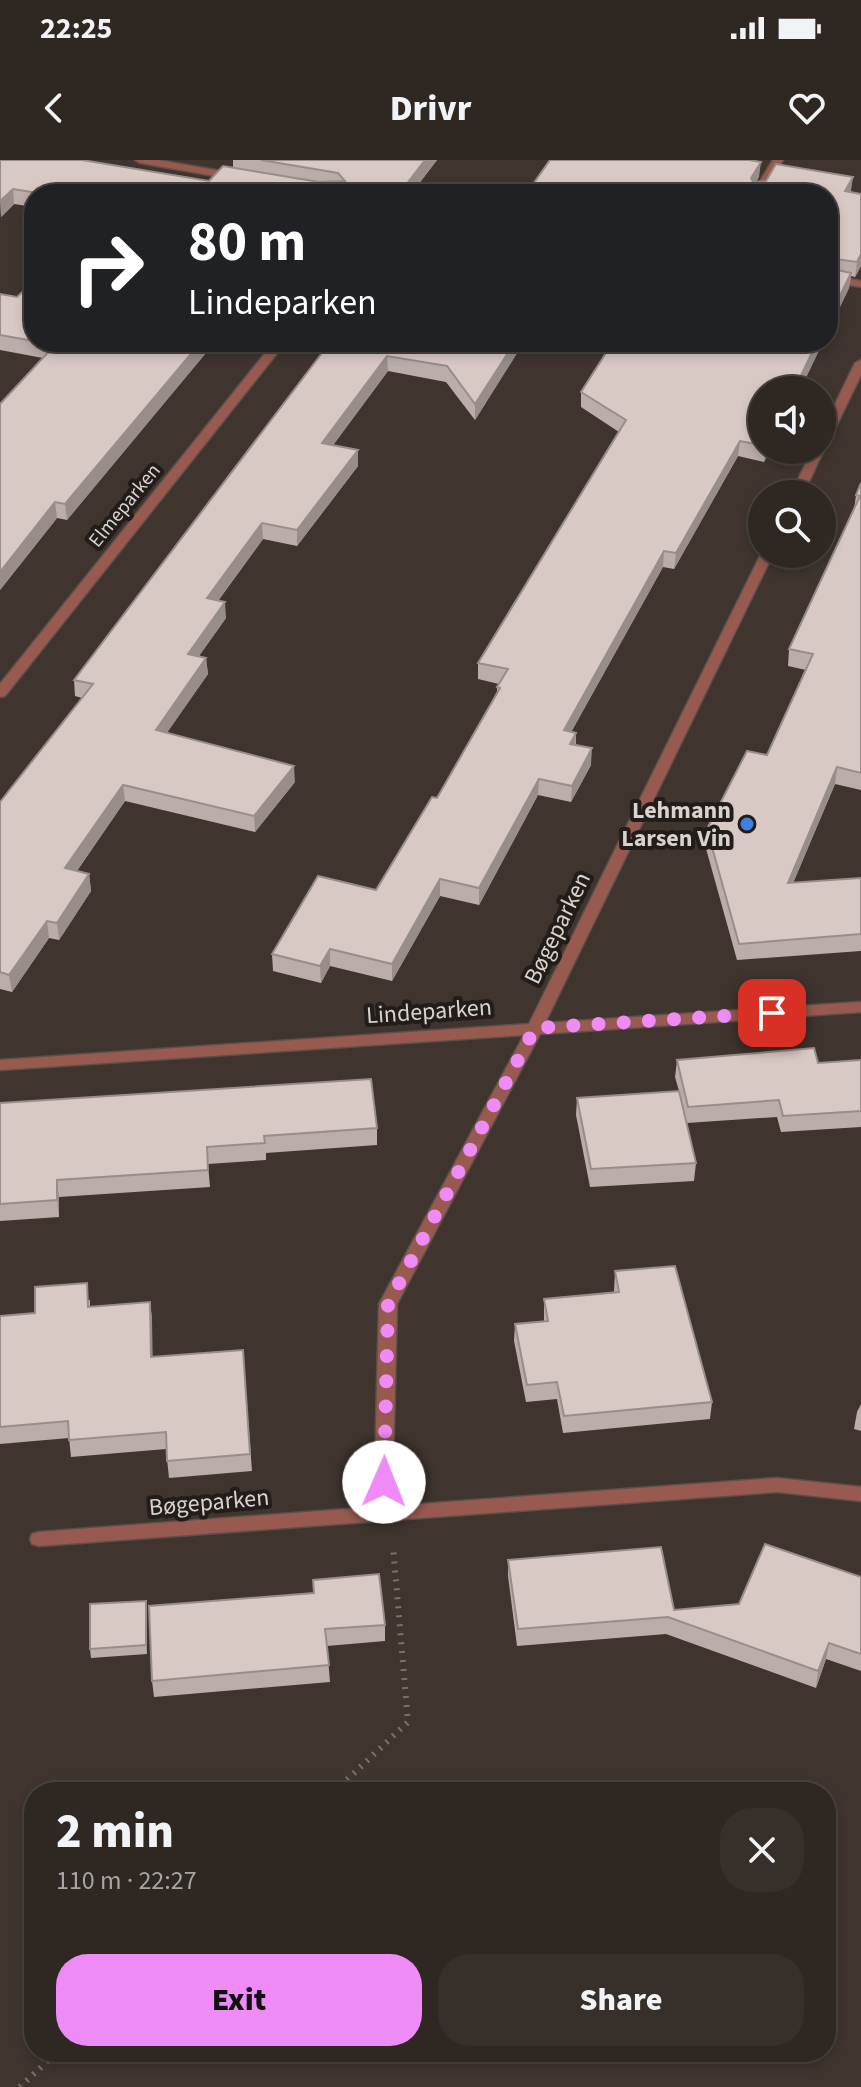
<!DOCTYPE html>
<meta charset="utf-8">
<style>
body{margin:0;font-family:"Source Sans 3",sans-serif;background:#372f2a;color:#f1f3f6;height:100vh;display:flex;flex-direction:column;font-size:30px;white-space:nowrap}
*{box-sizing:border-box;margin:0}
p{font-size:26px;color:#a7a5a5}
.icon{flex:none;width:44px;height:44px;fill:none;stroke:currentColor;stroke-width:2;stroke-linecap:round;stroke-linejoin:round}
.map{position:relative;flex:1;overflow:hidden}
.side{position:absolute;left:24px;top:1622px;width:812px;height:280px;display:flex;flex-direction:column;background:#2f2722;border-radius:32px;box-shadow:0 4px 12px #0003,0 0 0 2px #4a4440}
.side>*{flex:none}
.top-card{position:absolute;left:24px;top:24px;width:814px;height:168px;border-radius:32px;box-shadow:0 4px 12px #0003,0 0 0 2px #4a4440;background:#202124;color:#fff;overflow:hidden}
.fabs{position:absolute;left:748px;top:216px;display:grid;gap:16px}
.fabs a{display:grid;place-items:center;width:88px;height:88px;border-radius:50%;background:#2f2722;box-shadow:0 4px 12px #0003,0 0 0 2px #4a4440;font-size:40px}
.pin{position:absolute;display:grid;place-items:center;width:68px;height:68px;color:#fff;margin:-34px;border-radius:16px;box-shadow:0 4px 12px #0006}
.me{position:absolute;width:88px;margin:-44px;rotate:1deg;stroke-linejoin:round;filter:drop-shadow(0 0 6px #0008)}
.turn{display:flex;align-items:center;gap:28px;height:168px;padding:0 32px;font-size:36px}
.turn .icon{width:104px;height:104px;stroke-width:2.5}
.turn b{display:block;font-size:56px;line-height:68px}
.round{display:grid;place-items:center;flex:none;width:84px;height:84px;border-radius:32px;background:#372f2a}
.overview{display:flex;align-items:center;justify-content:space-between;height:136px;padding:0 32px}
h1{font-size:48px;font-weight:800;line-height:60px}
.button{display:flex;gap:16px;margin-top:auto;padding:16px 32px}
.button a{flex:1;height:92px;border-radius:32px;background:#ef8bf6;color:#111;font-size:32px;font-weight:800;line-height:92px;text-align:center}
.button a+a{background:#372f2a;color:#f1f3f6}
.status{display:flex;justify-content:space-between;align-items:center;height:56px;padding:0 40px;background:#2f2722;direction:ltr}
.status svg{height:22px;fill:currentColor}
header{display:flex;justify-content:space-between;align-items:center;height:104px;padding:0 32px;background:#2f2722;font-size:36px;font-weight:800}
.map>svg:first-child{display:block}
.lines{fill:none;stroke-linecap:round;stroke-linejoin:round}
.service-casing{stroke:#5b504b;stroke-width:3}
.minor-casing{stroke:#5b504b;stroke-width:3}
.path{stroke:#7a706b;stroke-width:6;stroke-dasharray:2 7;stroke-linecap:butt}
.service{fill:#985a4f;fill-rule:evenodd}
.minor{fill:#985a4f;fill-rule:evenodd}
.wall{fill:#bbada9}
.shaded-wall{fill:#988d8a}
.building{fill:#d9c9c5;stroke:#988d8a;stroke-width:2}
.route{stroke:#ef8bf6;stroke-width:14;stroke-dasharray:0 25.2}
.shop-dot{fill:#3f7fe0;stroke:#221d1a;stroke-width:3}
.labels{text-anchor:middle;stroke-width:8;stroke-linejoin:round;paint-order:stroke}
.far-street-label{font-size:20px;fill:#d9d2ce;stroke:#221d1a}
.poi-label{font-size:24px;font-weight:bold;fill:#d9d2ce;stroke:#221d1a;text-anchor:end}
.street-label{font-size:24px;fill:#d9d2ce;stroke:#221d1a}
</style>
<div class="status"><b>22:25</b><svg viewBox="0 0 49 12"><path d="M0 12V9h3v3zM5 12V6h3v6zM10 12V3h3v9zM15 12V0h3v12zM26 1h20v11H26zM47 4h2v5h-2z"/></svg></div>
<header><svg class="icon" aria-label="back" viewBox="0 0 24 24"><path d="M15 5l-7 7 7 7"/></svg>Drivr<svg class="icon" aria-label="heart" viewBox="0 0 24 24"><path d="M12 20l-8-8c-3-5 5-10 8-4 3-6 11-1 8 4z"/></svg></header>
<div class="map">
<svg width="861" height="1927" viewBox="0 0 861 1927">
<rect width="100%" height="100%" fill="#3f342e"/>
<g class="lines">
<!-- service casing -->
<g class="service-casing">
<path id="service" d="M 773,0 L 783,0 L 762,34 L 752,34 Z"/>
</g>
<!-- minor casing -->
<g class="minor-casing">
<path id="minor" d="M 135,0 L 158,0 L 238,14 L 243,17 L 238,20 L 140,3 Z
M 828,115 L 861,121 L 861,127 L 828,121 Z
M 274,182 L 286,182 L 5,536 L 0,537 L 0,524 Z
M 861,200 L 861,215 L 828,283 L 822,287 L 822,271 L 855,203 Z
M 822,287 L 824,290 L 803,334 L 791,334 L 812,290 L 822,290 Z
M 762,392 L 773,394 L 545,863 L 861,842 L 861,852 L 540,874 L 397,1144 L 392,1346 L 777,1318 L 861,1327 L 861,1341 L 777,1332 L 39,1386 L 32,1384 L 30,1379 L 32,1374 L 39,1372 L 374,1347 L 379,1144 L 524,875 L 0,910 L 0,900 L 529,864 Z"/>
</g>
<!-- path -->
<path class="path" d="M 334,1632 L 408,1562 L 393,1386
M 20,1927 L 57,1892"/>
<!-- service -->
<use href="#service" class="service"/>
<!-- minor -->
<use href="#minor" class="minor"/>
</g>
<!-- wall -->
<path class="wall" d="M 0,0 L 209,21 L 233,7 L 233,0 L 437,0 L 411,34 L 34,34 L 34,47 L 14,44 L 1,57 Z
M 759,17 L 756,22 L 851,32 L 861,106 L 855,117 L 851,116 L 849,128 L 828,172 L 828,34 L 526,34 Z
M 34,121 L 34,182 L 215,182 L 67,360 L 57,358 L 0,430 L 43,198 L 0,190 L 0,134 L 17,137 Z
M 343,182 L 524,182 L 475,260 L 446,222 L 388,211 L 333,285 L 358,290 L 358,306 L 297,386 L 263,379 L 218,441 L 226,458 L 199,496 L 206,498 L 208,514 L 167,572 L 295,622 L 255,672 L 125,641 L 77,711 L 89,714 L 91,731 L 59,780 L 49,778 L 12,832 L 0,829 L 0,642 L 82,538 L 75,536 L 74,520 Z
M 823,182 L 800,230 L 762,230 L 762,290 L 770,290 L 764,302 L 738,296 L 674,409 L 663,407 L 571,572 L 576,573 L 576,585 L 591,605 L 571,642 L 538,635 L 479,745 L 440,736 L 392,821 L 330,806 L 321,823 L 273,811 L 272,794 L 376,730 L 437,638 L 497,534 L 497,527 L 499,524 L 478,519 L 478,503 L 619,272 L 581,247 L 581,232 Z
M 861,323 L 861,630 L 835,624 L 793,723 L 861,718 L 861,791 L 737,800 L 705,685 L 707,669 L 767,595 L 806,510 L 788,506 L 789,489 L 854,350 L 856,335 Z
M 677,900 L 818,903 L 861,900 L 861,967 L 781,972 L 777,957 L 687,963 L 696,1003 L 694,1021 L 590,1027 L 576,955 L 577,938 L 679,931 L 675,917 Z
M 0,943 L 377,968 L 377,985 L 266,993 L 266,1000 L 208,1004 L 210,1027 L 59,1037 L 59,1057 L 0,1061 Z
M 615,1111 L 712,1242 L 710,1259 L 563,1273 L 557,1239 L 526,1242 L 514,1181 L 515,1164 L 544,1161 L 544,1139 L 614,1132 Z
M 90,1140 L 90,1147 L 150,1142 L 152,1159 L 152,1197 L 243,1190 L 252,1311 L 169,1318 L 166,1289 L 71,1297 L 69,1278 L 0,1284 L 0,1156 L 35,1153 Z
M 861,1244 L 861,1271 L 854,1269 L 857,1252 Z
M 508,1400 L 674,1450 L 739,1444 L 861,1417 L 861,1511 L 826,1499 L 816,1528 L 666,1474 L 517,1486 L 508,1416 Z
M 146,1441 L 147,1494 L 91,1498 L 90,1489 Z
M 149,1446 L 385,1465 L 385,1481 L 327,1486 L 330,1522 L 154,1537 L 152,1521 Z"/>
<!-- shaded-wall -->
<path class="shaded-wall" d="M 425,0 L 437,0 L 411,34 L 399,34 Z
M 761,2 L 759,17 L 749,32 L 751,18 Z
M 853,17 L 851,31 L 843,46 L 845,31 Z
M 655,24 L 654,34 L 649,34 Z
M 13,29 L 14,44 L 1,57 L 0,41 Z
M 861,94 L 861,106 L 855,117 L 857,102 Z
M 851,113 L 849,128 L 828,172 L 828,160 Z
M 201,182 L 215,182 L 67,360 L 65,344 Z
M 515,182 L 524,182 L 475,260 L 475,244 Z
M 817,182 L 823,182 L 800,230 L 794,230 Z
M 387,196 L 388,211 L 323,299 L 322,283 Z
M 740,281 L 738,296 L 674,409 L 676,393 Z
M 358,290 L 358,306 L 297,386 L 297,370 Z
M 766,290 L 770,290 L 764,302 Z
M 55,342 L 57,358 L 0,430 L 0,412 Z
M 262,363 L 263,379 L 208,454 L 207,438 Z
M 664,391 L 663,407 L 563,587 L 564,570 Z
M 225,442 L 226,458 L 189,510 L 188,494 Z
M 206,498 L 208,514 L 158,586 L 156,570 Z
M 576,573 L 575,590 L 570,584 Z
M 592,588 L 591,605 L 571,642 L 572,626 Z
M 294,606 L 295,622 L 255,672 L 254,656 Z
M 837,607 L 835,624 L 786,740 L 788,723 Z
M 539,619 L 538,635 L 479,745 L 479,728 Z
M 123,625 L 125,641 L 67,725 L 65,708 Z
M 89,714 L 91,731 L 59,780 L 57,763 Z
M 440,719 L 440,736 L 392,821 L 392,804 Z
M 47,761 L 49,778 L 12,832 L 9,815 Z
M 330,789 L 330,806 L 321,823 L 320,806 Z
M 57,1020 L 59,1037 L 59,1057 L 57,1040 Z
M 150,1142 L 152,1159 L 153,1214 L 151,1197 Z
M 146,1441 L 147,1450 L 147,1494 L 146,1485 Z
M 829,1483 L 826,1499 L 816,1528 L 818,1511 Z"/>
<!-- building -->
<path class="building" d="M 0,0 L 82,0 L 209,21 L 223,6 L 319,22 L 345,21 L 338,13 L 261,0 L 425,0 L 399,34 L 44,34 L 13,29 L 0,41 Z
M 550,0 L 749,0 L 761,2 L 751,18 L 753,22 L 766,21 L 776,4 L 853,17 L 845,31 L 861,34 L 861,94 L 857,102 L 828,98 L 828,34 L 713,34 L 655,24 L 649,34 L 526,34 Z
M 828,108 L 851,113 L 828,160 Z
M 34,121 L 34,181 L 0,175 L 0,134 L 17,137 Z
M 39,182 L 201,182 L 65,344 L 55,342 L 0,412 L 0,244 L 55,185 Z
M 343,182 L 515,182 L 475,244 L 447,206 L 387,196 L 322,283 L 358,290 L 297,370 L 262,363 L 207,438 L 225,442 L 188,494 L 206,498 L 156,570 L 294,606 L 254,656 L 123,625 L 65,708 L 89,714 L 57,763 L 47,761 L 9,815 L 0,812 L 0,642 L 93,524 L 74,520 L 325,189 L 336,191 Z
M 613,182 L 817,182 L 794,230 L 762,230 L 762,285 L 740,281 L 676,393 L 664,391 L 564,570 L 576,573 L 570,584 L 592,588 L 572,626 L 539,619 L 479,728 L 440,719 L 392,804 L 330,789 L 320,806 L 272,794 L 318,716 L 376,730 L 432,637 L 437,638 L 500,528 L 497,527 L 508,509 L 478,503 L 626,260 L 581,232 Z
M 861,323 L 861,613 L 837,607 L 788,723 L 861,718 L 861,774 L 739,784 L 707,669 L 747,591 L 767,595 L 813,494 L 789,489 L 860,336 L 856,335 Z
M 814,888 L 818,903 L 861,900 L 861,951 L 783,956 L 779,940 L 688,947 L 677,900 Z
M 371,919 L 377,968 L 264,976 L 265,983 L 207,987 L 208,1010 L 57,1020 L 57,1040 L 0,1044 L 0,943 Z
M 679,931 L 696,1003 L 591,1009 L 577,938 Z
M 675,1106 L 712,1242 L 564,1256 L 557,1222 L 527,1225 L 515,1164 L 548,1161 L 544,1139 L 619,1132 L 615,1111 Z
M 87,1123 L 88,1147 L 150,1142 L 151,1197 L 243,1190 L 250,1294 L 167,1301 L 166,1272 L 69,1280 L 68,1261 L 0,1267 L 0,1156 L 35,1153 L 35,1127 Z
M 765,1384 L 861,1417 L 861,1494 L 829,1483 L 818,1511 L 668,1457 L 518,1469 L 508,1400 L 661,1387 L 674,1450 L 739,1444 Z
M 379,1414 L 385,1465 L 325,1469 L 329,1505 L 152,1521 L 149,1446 L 314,1433 L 313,1420 Z
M 146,1441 L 146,1485 L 90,1489 L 90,1444 Z"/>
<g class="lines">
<!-- route -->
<path class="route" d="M 384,1322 L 388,1144 L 535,868 L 772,853"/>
</g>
<!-- markers -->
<circle class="shop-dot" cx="747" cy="664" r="8"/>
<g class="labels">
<!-- far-street labels -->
<g class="far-street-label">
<text transform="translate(124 345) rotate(-51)" y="7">Elmeparken</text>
</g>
<!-- poi labels -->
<g class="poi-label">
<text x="731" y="658">Lehmann<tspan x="731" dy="28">Larsen Vin</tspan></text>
</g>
<!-- street labels -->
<g class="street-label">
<text transform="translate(557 768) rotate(-64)" y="8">Bøgeparken</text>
<text transform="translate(429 851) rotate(-4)" y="8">Lindeparken</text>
<text transform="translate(209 1342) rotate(-5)" y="8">Bøgeparken</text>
</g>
</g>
</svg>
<div class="fabs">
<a><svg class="icon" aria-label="sound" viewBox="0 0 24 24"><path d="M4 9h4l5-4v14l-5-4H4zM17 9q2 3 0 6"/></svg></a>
<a><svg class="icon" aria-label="search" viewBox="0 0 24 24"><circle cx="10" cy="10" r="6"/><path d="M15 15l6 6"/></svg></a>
</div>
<div class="pin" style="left:772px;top:853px;background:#d93025"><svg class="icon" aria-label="arrive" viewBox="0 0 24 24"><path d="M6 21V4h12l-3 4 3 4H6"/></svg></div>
<svg class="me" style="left:384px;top:1322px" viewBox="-20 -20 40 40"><circle r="19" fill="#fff"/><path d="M0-13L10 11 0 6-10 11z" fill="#ef8bf6"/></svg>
<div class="top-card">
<div class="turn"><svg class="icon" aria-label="right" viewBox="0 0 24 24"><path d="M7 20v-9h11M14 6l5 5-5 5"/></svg><div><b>80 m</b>Lindeparken</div></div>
</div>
<section class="side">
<div class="overview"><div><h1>2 min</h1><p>110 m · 22:27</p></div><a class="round"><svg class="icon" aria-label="close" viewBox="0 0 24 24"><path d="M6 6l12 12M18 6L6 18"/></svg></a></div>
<div class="button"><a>Exit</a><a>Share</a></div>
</section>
</div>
